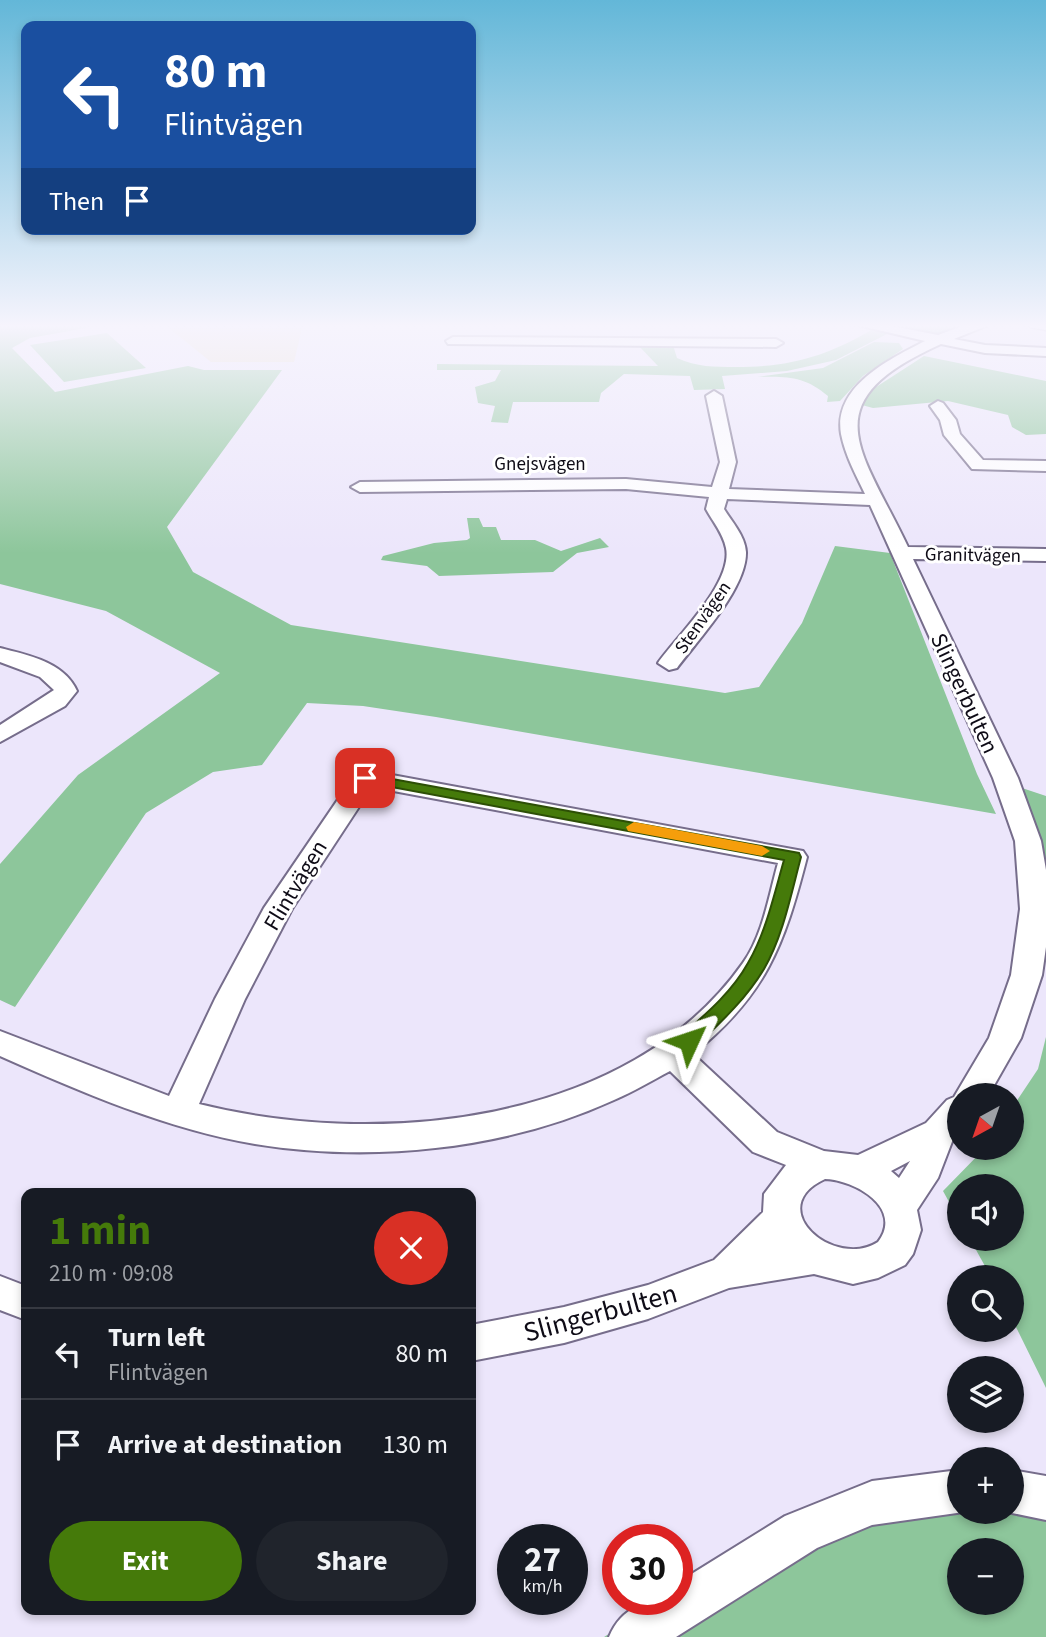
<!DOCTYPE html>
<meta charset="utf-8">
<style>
body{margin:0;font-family:"Source Sans 3",sans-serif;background:#20242c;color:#f1f3f6;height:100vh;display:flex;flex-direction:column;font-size:26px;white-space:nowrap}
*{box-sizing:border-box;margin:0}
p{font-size:23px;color:#9ea1a6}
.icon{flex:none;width:38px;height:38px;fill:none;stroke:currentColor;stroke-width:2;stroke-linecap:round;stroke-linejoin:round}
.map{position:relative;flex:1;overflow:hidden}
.side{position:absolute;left:21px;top:1188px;width:455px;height:427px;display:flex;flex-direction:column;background:#171b24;border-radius:14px;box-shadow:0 4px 10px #0003}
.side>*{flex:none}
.hud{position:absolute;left:21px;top:21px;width:455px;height:214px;border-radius:14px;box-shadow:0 4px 10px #0003;background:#1a4fa0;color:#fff;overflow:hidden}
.needle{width:46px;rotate:220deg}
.tools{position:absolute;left:947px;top:1083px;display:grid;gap:14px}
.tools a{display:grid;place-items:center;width:77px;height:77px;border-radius:50%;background:#171b24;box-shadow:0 4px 10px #0003;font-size:35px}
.speed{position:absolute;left:497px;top:1524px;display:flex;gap:14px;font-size:35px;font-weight:700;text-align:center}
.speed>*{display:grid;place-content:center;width:91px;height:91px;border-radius:50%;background:#171b24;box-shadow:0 4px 10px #0003;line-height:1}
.speed small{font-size:18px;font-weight:400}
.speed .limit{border:10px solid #d22;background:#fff;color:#111}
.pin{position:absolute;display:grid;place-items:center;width:60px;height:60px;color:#fff;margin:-30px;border-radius:14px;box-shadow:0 4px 10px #0006}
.me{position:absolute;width:77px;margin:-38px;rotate:48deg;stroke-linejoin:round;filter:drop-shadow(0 0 5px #0008)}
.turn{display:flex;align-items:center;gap:24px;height:147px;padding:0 28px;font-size:32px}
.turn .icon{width:91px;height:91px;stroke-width:2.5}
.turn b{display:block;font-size:49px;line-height:60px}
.then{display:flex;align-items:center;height:66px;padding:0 28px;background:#0003;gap:14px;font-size:26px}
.round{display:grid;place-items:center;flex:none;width:74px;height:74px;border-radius:37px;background:#20242c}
.headline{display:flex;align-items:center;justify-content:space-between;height:119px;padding:0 28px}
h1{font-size:42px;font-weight:700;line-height:52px;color:#457a0a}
.cta{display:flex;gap:14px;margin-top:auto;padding:14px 28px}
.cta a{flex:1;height:80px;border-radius:42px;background:#457a0a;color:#fff;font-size:28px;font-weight:700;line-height:80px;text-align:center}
.cta a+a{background:#20242c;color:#f1f3f6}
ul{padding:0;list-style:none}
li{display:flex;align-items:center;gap:21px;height:91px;padding:0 28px;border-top:2px solid #363941}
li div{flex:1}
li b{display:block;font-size:26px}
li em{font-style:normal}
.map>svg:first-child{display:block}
.education{fill:#eadeca}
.green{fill:#8dc69b;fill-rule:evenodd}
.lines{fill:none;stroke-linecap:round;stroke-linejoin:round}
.minor-casing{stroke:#766d8b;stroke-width:4}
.major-casing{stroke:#766d8b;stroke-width:3}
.minor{fill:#fff;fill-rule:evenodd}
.major{fill:#fff;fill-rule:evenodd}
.route{fill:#457a0a;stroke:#2d4f06;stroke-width:2}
.slow{fill:#f59e0b}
.labels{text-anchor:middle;stroke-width:6;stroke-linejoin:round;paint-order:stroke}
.far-street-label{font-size:19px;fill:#0e0b16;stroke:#fff}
.street-label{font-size:23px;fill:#0e0b16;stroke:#fff}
.near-street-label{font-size:28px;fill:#0e0b16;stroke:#fff}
</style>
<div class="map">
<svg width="1046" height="1637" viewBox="0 0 1046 1637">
<rect width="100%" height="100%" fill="#ece6fb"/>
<!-- education -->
<path class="education" d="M 164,324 L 303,324 L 294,362 L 211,362 Z"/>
<!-- green -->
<path class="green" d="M 0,324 L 108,324 L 30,338 L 12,348 L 55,392 L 188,366 L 204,370 L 282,370 L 167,527 L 193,572 L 291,625 L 725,693 L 759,687 L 802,623 L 835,546 L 890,553 L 977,774 L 996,814 L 436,717 L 363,706 L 307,703 L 262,765 L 213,772 L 146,813 L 15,1007 L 0,1000 L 0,864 L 78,775 L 220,673 L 106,611 L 0,584 Z
M 860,324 L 955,324 L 938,340 L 891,332 L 836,360 L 787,371 L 722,376 L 725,389 L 694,390 L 690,376 L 624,374 L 601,393 L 599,402 L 513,402 L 508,423 L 491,422 L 495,406 L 478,403 L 475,387 L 495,381 L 501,370 L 437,370 L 437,364 L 658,366 L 636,343 L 673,345 L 677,358 C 697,367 714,367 736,367 C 792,367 827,356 875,328 Z
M 107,333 L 146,368 L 64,382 L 30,345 Z
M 874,342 L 899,343 L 903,349 L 863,376 L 840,401 L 827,402 L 828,396 C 805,376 786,376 757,377 L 823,368 Z
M 924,356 L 1046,381 L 1046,434 L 1026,435 L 1012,427 L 1008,415 L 948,401 L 873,408 L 858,404 L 873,389 Z
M 467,518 L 479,518 L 483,527 L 496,527 L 501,540 L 535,540 L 561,551 L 600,538 L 609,547 L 577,553 L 553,572 L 439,576 L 427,566 L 381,560 L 383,556 L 434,543 L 467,540 L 470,538 Z
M 1010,784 L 1046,796 L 1046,905 Z
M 1046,1037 L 1046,1388 L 1012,1319 L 1012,1278 L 991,1277 L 970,1239 L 1012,1239 L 1012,1186 L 959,1186 L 959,1220 L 943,1191 L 985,1148 L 1012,1148 L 1012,1108 L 1038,1069 Z
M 894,1497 L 959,1512 L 1005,1512 L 1046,1518 L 1046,1637 L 604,1637 L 662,1600 L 677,1600 ZM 959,1550 L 1012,1550 L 1012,1603 L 959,1603 Z"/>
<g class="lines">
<!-- minor casing -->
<g class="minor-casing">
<path id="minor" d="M 853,324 L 881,324 L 938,335 L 968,324 L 991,324 L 954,339 L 985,345 L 1046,348 L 1046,356 L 985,353 L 941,344 C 810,403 861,448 908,547 L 1046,549 L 1046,561 L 913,559 L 1018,778 L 1041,841 L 1046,870 L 1046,947 L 1042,975 L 1021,1038 L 988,1096 L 959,1096 L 959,1132 L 953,1139 L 938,1178 L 917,1210 L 921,1230 L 913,1254 L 905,1265 L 878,1278 L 853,1284 L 814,1274 L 729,1288 L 648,1319 L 564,1343 L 471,1361 L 471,1325 L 564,1307 L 648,1285 L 714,1260 L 763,1212 L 764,1194 L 786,1165 L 753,1152 L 670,1071 C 651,1081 633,1092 614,1100 C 505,1150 372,1163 255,1144 C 167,1129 81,1092 0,1056 L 0,1031 L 169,1096 L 215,999 L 264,908 L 356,773 L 365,770 L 803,851 L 807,857 C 784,946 766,995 693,1054 L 777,1132 L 824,1151 L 858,1155 L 926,1123 L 947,1100 L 954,1097 L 989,1038 L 1011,975 L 1020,909 L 1015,841 L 993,778 L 870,505 L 727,499 L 724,509 C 732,522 745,536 746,552 C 747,588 698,640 677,668 L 669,670 L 658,663 C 677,636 733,583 726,548 C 723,533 713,522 706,509 L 709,497 L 626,489 L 360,492 L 351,487 L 360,482 L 626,479 L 712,487 L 720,462 L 706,396 L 714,391 L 722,396 L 736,462 L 729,489 L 865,494 C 856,475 845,455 841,434 C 833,386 890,359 925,341 ZM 372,787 L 778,863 C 769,895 763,935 743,963 C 629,1125 378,1149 199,1104 L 245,999 L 292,909 ZM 910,1161 L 899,1178 L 891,1171 ZM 825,1179 C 855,1180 904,1208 878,1242 C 834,1270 762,1208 825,1179 Z
M 453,337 L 776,339 L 783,343 L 776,347 L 448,344 L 446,341 Z
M 938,401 L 943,403 L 956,420 L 960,434 L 983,460 L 1046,461 L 1046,471 L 972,469 L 944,435 L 940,420 L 930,406 Z
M 0,648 C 28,655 64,662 77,691 L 65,706 L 0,742 L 0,725 L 54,690 L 40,677 L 0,662 Z
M 0,1276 L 26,1286 L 26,1320 L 0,1310 Z
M 959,1470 L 959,1512 L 964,1512 L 872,1525 L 817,1548 L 676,1637 L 609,1637 C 622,1606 646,1600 677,1600 L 677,1583 L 785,1516 L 872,1481 Z
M 1012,1470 L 1046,1476 L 1046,1520 L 1007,1512 L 1012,1512 Z"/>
</g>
<!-- major casing -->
<g class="major-casing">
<path id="major" d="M 1028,324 L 1046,324 L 1046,330 L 1030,327 Z"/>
</g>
<!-- minor -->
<use href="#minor" class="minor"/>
<!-- major -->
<use href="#major" class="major"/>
</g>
<!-- sky -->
<linearGradient id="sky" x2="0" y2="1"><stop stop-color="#63b7d8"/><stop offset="0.59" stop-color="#f6f4fd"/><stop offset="1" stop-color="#f6f4fd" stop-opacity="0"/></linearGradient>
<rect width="1046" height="553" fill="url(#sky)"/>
<!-- route -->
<path class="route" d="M 365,774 L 799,853 L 801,857 C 791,894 783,936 764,969 C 746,999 721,1022 696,1046 L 682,1046 L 680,1041 L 682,1035 C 706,1014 732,992 748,963 C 766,932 774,895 784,860 L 359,781 L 359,775 Z"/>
<!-- slow -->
<path class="slow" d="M 634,822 L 762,846 L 770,851 L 762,856 L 628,831 L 626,827 Z"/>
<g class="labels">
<!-- far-street labels -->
<g class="far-street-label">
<text x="540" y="470">Gnejsvägen</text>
<text transform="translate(973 554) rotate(1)" y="7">Granitvägen</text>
<text transform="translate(702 617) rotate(-55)" y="7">Stenvägen</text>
</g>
<!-- street labels -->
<g class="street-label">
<text transform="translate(965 693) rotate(65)" y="8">Slingerbulten</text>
<text transform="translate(295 885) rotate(-59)" y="8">Flintvägen</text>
</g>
<!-- near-street labels -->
<g class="near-street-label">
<text transform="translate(600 1312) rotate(-15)" y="10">Slingerbulten</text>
</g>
</g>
</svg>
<div class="tools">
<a><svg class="needle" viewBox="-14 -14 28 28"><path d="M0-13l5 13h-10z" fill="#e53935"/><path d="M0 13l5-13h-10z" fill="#9ea1a6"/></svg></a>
<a><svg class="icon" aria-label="sound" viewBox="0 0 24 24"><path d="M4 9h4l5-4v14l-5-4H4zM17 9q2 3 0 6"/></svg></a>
<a><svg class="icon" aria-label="search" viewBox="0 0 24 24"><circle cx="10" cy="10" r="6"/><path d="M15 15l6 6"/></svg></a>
<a><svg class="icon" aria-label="layers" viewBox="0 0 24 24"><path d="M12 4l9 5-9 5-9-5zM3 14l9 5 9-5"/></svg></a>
<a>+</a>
<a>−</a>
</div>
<div class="speed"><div>27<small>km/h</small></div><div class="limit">30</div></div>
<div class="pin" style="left:365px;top:778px;background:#d93025"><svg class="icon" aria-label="arrive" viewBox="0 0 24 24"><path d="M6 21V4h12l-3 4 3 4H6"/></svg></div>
<svg class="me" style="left:689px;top:1041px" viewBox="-20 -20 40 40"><path d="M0-17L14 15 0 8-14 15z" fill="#457a0a" stroke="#fff" stroke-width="4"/></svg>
<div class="hud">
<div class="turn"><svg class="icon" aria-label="left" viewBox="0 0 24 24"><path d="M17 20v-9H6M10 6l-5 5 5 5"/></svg><div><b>80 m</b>Flintvägen</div></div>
<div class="then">Then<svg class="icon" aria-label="arrive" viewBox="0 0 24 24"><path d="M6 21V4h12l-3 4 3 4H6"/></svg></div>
</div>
<section class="side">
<div class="headline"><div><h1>1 min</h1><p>210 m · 09:08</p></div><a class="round" style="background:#d93025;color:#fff"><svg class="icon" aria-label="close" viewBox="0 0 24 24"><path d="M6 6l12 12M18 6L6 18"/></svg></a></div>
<ul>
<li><svg class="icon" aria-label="left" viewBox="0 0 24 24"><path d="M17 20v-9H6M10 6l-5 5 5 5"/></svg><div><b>Turn left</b><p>Flintvägen</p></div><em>80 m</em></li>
<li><svg class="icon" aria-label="arrive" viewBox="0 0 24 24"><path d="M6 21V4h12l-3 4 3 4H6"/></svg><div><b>Arrive at destination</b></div><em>130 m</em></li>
</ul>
<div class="cta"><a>Exit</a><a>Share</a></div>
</section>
</div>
